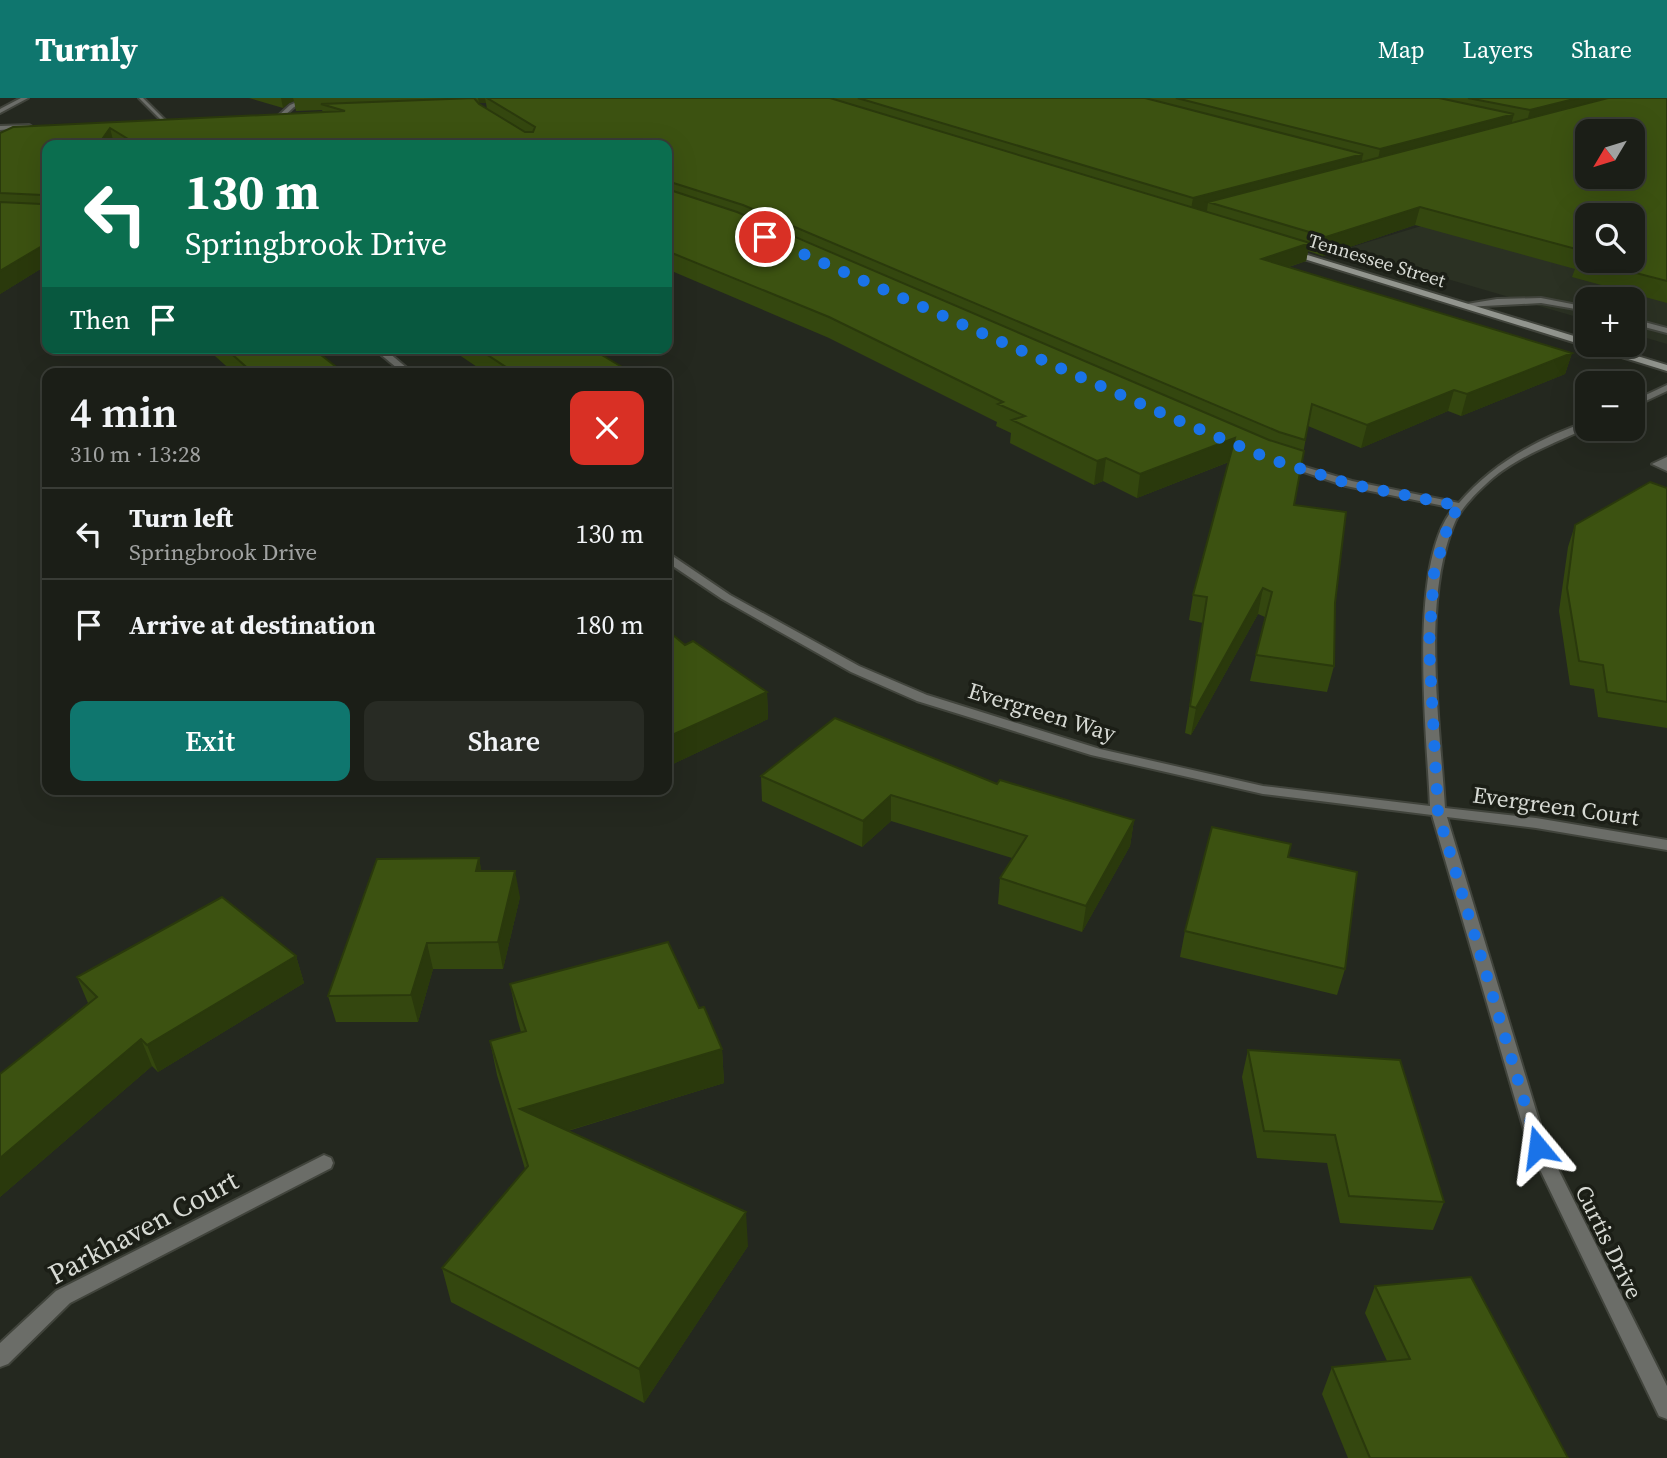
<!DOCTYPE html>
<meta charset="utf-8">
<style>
body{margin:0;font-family:"Source Serif 4",serif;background:#282b24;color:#f1f3f6;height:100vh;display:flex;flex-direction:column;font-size:26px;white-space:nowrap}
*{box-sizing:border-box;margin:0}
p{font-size:23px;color:#a0a2a1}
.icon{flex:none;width:38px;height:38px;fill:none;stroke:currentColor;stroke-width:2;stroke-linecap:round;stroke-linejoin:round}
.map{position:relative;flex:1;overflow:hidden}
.side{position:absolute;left:42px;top:270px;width:630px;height:427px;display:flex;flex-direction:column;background:#1b1e17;border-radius:14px;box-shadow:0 7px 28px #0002,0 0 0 2px #393c36}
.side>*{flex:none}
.guide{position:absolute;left:42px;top:42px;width:630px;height:214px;border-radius:14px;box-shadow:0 7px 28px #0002,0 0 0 2px #393c36;background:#0b6e4f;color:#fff;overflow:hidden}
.needle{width:46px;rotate:232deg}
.fabs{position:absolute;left:1575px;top:21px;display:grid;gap:14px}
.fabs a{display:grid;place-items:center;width:70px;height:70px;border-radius:14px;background:#1b1e17;box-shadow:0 7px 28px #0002,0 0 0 2px #393c36;font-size:35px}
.pin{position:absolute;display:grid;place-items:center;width:60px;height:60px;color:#fff;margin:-30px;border:4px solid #fff;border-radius:50%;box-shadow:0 2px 7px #0007}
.me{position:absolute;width:77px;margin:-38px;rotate:344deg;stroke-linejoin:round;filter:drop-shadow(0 0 5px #0008)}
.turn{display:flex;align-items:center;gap:24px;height:147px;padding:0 28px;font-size:32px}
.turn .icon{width:91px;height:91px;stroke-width:2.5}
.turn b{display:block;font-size:49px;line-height:60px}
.then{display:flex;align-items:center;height:66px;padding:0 28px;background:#0003;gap:14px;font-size:26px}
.round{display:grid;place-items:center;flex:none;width:74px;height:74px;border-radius:14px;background:#282b24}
.overview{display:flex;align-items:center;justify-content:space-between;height:119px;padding:0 28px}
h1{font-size:42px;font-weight:600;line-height:52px}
.primary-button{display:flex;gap:14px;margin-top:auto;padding:14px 28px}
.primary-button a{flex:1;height:80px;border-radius:14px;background:#0f766e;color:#fff;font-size:28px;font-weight:600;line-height:80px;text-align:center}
.primary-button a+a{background:#282b24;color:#f1f3f6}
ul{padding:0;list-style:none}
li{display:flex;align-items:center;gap:21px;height:91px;padding:0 28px;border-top:2px solid #393c36}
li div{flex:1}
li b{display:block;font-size:26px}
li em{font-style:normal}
header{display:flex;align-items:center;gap:42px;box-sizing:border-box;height:98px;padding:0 35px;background:#0f766e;color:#fff}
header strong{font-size:33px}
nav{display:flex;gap:38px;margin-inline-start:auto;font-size:24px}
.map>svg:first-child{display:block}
.built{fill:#2b3123;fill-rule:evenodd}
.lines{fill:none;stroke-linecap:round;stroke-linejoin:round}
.lane-casing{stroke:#41443c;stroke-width:4}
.street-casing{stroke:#41443c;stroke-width:4}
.secondary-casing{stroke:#41443c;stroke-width:4}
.lane{fill:#6b6d68;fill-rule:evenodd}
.street{fill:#6b6d68;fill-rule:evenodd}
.secondary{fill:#92958e;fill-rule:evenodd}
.wall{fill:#34470f;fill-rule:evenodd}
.shaded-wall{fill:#2a390c}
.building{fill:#3c5211;stroke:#2a390c;stroke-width:2;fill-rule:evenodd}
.route{stroke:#1a73e8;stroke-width:12;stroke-dasharray:0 21.6}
.labels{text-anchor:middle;stroke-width:7;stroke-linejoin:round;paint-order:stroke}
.far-street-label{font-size:19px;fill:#d7dad4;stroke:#1b1e16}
.street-label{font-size:23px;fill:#d7dad4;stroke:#1b1e16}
.near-street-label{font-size:28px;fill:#d7dad4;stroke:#1b1e16}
</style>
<header>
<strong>Turnly</strong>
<nav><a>Map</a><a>Layers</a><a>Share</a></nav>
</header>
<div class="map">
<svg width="1667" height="1360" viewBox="0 0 1667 1360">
<rect width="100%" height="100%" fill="#24281f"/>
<!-- built -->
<path class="built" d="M 1667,53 L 1667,246 L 1633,236 L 1633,201 L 1587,201 L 1587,222 L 1345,151 L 1587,78 L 1633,79 ZM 1587,117 L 1633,117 L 1633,163 L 1587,163 Z"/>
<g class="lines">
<!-- lane casing -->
<g class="lane-casing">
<path id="lane" d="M 21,0 L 28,0 L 0,15 L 0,11 Z
M 139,0 L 143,0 L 167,24 L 163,24 Z
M 306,0 L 308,3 L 294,9 L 282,20 L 277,19 L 290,7 Z
M 1541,200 L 1587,209 L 1587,213 L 1541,205 L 1465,209 L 1461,207 L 1497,201 Z
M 1633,221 L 1667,230 L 1667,235 L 1633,226 Z
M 1667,359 L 1667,373 L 1652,366 Z"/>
</g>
<!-- street casing -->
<g class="street-casing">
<path id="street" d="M 0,28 L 29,27 L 32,29 L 0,32 Z
M 373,250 L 383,250 L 413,275 L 403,275 Z
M 1667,287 L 1667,293 L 1633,309 L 1633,303 Z
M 1587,324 L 1587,330 C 1553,346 1513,360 1485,387 C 1475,396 1460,412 1455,424 C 1421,502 1440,625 1445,710 L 1536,720 L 1667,742 L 1667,752 L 1536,730 L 1447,719 L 1547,1049 L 1667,1288 L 1667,1321 L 1659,1318 L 1529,1049 L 1432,717 L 1263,696 L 1091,657 L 917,603 L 851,574 L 722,501 L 667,464 L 667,456 L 671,457 L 730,497 L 859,568 L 927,597 L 1100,651 L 1263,688 L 1430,708 C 1427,637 1407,463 1454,410 L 1346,388 L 1280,366 L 1285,363 L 1352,383 L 1459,405 C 1492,366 1539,340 1587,324 Z
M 324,1057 L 331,1060 L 333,1065 L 331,1070 L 70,1205 L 8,1266 L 0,1269 L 0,1245 L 56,1193 Z"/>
</g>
<!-- secondary casing -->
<g class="secondary-casing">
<path id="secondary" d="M 1291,152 L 1587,242 L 1587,247 L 1601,247 L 1667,267 L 1667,273 L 1288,156 L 1287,154 Z"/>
</g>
<!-- lane -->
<use href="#lane" class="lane"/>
<!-- street -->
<use href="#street" class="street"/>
<!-- secondary -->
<use href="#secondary" class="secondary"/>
</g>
<!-- wall -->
<path class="wall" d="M 249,0 L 1667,0 L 1667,205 L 1572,179 L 1575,171 L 1415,127 L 1323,158 L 1308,153 L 1306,163 L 1289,169 L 1572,255 L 1565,276 L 1461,318 L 1448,313 L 1361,350 L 1308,328 L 1294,407 L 1335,505 L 1334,568 L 1327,594 L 1250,583 L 1265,519 L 1258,516 L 1191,637 L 1185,635 L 1203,525 L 1189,522 L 1193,497 L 1229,364 L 1137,400 L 1103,383 L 1094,387 L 1010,345 L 1011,335 L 996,328 L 997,324 L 829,240 L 667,171 L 667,47 L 116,47 L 114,46 L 113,47 L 47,47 L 47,167 L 0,196 L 0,35 L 323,14 L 322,12 L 296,13 L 294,3 L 289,5 L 283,10 ZM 478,5 L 486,5 L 487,11 ZM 1587,117 L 1633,163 L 1587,163 Z
M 206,250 L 312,250 L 344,275 L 234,275 Z
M 449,250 L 590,250 L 632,275 L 486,275 Z
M 1667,390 L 1667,630 L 1598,619 L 1594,591 L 1570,587 L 1559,513 L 1568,449 L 1575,427 Z
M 667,532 L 685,547 L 767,594 L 768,621 L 673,666 L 667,661 Z
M 761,678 L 997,686 L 1134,722 L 1130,748 L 1082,834 L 998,806 L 1000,780 L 1012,760 L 891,723 L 862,749 L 762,703 Z
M 1288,759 L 1345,871 L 1337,897 L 1180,859 L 1185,833 Z
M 479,760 L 481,773 L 520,799 L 503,871 L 433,871 L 418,924 L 336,924 L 328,898 Z
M 296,858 L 304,885 L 158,974 L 152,968 L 0,1099 L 0,976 L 88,905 L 77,879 Z
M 510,886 L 699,910 L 722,951 L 724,985 L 568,1033 L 748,1148 L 644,1305 L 451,1204 L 442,1170 L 525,1071 L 497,977 L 490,943 L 521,934 L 517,920 Z
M 1248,952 L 1444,1104 L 1433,1132 L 1340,1125 L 1327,1065 L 1257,1060 L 1242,979 Z
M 1375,1188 L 1568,1360 L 1348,1360 L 1322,1296 L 1332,1269 L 1387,1263 L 1365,1215 Z"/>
<!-- shaded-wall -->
<path class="shaded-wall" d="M 281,0 L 293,0 L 294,3 L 289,5 L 283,10 Z
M 478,0 L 485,0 L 486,5 L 479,5 Z
M 1578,0 L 1629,0 L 1526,27 L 1530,12 Z
M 1514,16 L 1510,31 L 1377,67 L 1380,51 Z
M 110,30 L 114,46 L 113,47 L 98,47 Z
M 1363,56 L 1360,72 L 1208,104 L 1207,113 L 1190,117 L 1193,100 Z
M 1420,109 L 1415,127 L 1323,158 L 1326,139 Z
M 47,145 L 47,167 L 0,196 L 0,173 Z
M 1310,145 L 1306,163 L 1258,179 L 1262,161 Z
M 1572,255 L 1565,276 L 1461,318 L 1467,296 Z
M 1454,292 L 1448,313 L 1361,350 L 1367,327 Z
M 672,298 L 674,320 L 667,323 L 667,300 Z
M 1235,340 L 1231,363 L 1137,400 L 1140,376 Z
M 1106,360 L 1103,383 L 1094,387 L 1097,363 Z
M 1263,490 L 1258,516 L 1191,637 L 1196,610 Z
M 767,594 L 768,621 L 673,666 L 670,638 Z
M 891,697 L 891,723 L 862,749 L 863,723 Z
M 1134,722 L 1130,748 L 1082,834 L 1086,808 Z
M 479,760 L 484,786 L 476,773 Z
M 515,773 L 520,799 L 503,871 L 498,844 Z
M 427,845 L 433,871 L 418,924 L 411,897 Z
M 296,858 L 304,885 L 158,974 L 147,947 Z
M 141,941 L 152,968 L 0,1099 L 0,1060 Z
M 722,951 L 724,985 L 527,1045 L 520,1011 Z
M 746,1114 L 748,1148 L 644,1305 L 639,1271 Z"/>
<!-- building -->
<path class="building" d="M 474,0 L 479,6 L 525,34 L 533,34 L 535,29 L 487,0 L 830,0 L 1310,145 L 1262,161 L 1572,255 L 1467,296 L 1454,292 L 1367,327 L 1312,306 L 1305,342 L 1279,334 L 743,107 L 667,83 L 667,47 L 138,47 L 110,30 L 98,47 L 47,47 L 47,145 L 0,173 L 0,104 L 41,106 L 44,100 L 42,97 L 0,95 L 0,35 L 13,29 L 345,13 L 321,6 Z
M 858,0 L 1145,0 L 1363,56 L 1193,100 Z
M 1176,0 L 1439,0 L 1514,16 L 1380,51 Z
M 1468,0 L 1578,0 L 1530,12 Z
M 1608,0 L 1667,0 L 1667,183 L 1589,163 L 1633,163 L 1633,117 L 1587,117 L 1587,154 L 1420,109 L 1326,139 L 1208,104 ZM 1587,33 L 1633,33 L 1633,79 L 1587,79 Z
M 667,91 L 737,114 L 1269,342 L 1304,353 L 1294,407 L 1346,414 L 1335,505 L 1334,568 L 1256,557 L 1272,494 L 1263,490 L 1196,610 L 1190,608 L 1207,499 L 1193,497 L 1235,340 L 1140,376 L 1106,360 L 1097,363 L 1012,322 L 1025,318 L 998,306 L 1003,304 L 829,219 L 667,153 Z
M 1587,156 L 1587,162 L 1578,160 Z
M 225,250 L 312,250 L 344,275 L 253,275 Z
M 477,250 L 590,250 L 632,275 L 515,275 Z
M 1650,384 L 1667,390 L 1667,604 L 1607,594 L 1603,567 L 1579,563 L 1567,490 L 1575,427 Z
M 667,532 L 685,547 L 693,543 L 767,594 L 670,638 L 667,636 Z
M 835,620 L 997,686 L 1000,682 L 1134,722 L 1086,808 L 1000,780 L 1027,738 L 891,697 L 863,723 L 761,678 Z
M 1212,729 L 1291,746 L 1288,759 L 1357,774 L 1345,871 L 1185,833 Z
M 479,760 L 476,773 L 515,773 L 498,844 L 427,845 L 411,897 L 328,898 L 377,761 Z
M 222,799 L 296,858 L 147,947 L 141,941 L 0,1060 L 0,976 L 97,899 L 77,879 Z
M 668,844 L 699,910 L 704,909 L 722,951 L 520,1011 L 746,1114 L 639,1271 L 442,1170 L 528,1068 L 490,943 L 526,933 L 510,886 Z
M 1248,952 L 1400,962 L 1444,1104 L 1349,1098 L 1335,1037 L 1264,1033 Z
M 1471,1179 L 1568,1360 L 1370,1360 L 1332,1269 L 1410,1261 L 1375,1188 Z"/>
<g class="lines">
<!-- route -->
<path class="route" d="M 765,139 L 1182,324 L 1270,361 L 1350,386 L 1460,408 L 1450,421 L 1434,475 L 1429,547 L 1438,715 L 1538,1049"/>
</g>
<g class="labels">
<!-- far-street labels -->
<g class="far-street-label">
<text transform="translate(1377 162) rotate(17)" y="7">Tennessee Street</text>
</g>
<!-- street labels -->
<g class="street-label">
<text transform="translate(1042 614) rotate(17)" y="8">Evergreen Way</text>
<text transform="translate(1556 708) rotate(8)" y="8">Evergreen Court</text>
<text transform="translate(1609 1144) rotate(64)" y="8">Curtis Drive</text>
</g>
<!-- near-street labels -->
<g class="near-street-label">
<text transform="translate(143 1129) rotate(-28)" y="10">Parkhaven Court</text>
</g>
</g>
</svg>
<div class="fabs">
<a><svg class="needle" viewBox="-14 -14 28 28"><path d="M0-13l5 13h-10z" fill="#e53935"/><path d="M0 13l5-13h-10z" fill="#a0a2a1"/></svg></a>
<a><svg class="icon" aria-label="search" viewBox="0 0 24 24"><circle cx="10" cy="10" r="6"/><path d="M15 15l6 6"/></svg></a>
<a>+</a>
<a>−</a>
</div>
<div class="pin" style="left:765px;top:139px;background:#d93025"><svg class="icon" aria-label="arrive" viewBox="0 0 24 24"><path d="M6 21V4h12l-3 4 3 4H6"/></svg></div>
<svg class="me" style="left:1538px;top:1049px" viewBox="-20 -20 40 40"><path d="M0-17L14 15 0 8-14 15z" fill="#1a73e8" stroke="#fff" stroke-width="4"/></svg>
<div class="guide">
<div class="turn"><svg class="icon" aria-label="left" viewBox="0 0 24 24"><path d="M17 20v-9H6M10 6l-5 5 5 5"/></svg><div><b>130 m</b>Springbrook Drive</div></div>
<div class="then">Then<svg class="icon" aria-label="arrive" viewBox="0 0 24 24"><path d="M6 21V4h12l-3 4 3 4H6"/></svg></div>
</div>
<section class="side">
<div class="overview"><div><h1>4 min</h1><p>310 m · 13:28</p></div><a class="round" style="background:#d93025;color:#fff"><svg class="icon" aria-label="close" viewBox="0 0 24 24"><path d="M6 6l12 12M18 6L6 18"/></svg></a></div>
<ul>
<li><svg class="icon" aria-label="left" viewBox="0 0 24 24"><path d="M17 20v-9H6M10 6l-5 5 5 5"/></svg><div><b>Turn left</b><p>Springbrook Drive</p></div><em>130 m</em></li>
<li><svg class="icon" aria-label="arrive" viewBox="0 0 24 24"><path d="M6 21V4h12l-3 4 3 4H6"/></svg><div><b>Arrive at destination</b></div><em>180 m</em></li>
</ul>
<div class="primary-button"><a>Exit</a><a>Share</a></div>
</section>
</div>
